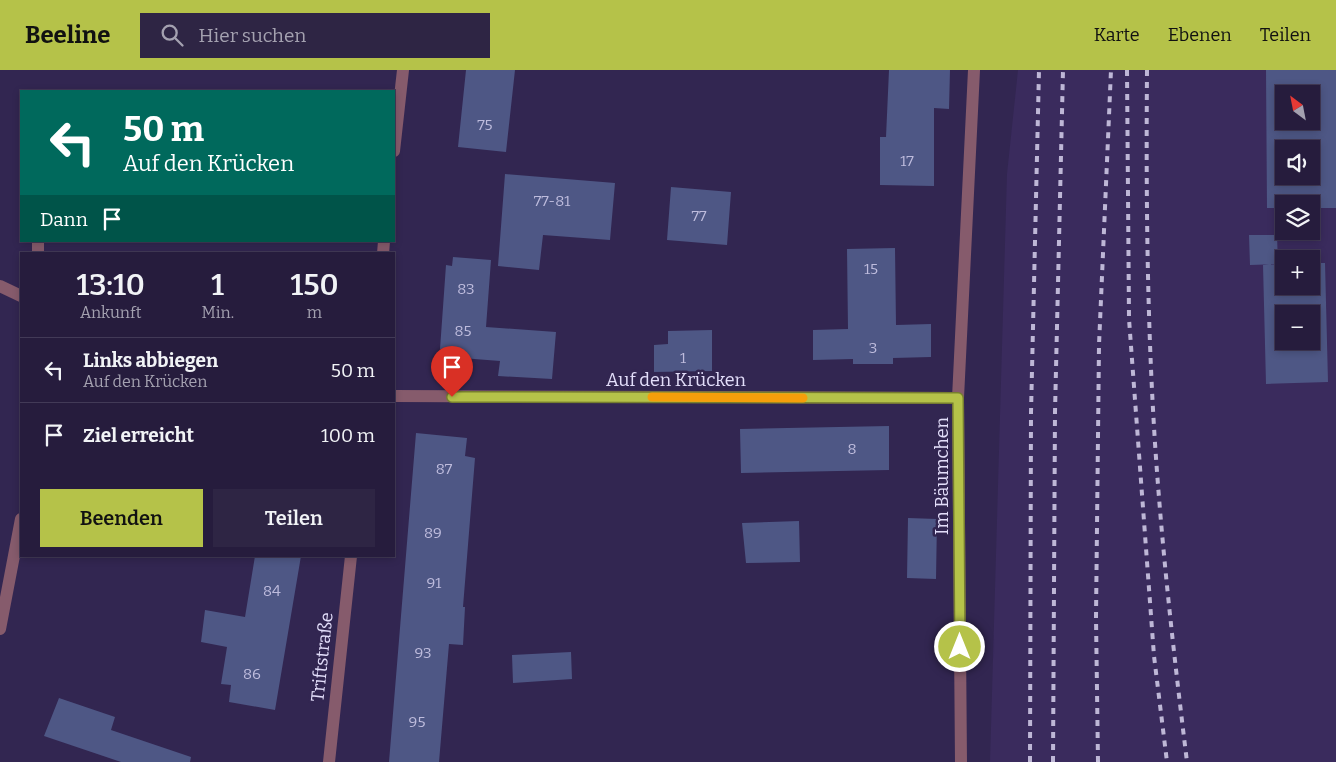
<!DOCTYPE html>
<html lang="de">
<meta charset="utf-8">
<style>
body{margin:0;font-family:Bitter,serif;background:#2e2544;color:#f1f3f6;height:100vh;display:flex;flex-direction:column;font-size:19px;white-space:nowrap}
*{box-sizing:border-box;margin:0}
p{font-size:16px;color:#a4a1b0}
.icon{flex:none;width:28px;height:28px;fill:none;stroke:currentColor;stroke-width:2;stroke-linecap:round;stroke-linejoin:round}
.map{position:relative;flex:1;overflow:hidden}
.details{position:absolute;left:20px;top:182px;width:375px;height:305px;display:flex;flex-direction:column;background:#261c3d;border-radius:0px;box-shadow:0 2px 8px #0003,0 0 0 1px #423a57}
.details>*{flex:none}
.hud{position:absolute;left:20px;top:20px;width:375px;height:152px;border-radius:0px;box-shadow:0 2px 8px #0003,0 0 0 1px #423a57;background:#00695c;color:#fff;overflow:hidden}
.needle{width:32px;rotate:328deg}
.fabs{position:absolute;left:1275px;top:15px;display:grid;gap:10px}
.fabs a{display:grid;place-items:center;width:45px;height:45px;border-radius:0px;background:#261c3d;box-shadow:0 2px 8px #0003,0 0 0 1px #423a57;font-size:25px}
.pin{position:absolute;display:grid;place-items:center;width:42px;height:42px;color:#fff;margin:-51px -21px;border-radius:50% 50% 50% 0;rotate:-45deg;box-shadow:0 0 5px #0007}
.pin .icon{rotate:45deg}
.me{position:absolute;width:55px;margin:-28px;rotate:0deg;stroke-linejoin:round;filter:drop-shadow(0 0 4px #0008)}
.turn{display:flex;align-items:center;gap:18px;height:105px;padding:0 20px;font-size:22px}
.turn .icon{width:65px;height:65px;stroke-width:2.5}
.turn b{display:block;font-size:35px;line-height:42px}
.then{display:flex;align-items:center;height:48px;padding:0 20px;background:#0003;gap:10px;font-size:19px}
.eta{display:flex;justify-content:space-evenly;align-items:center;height:85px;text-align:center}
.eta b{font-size:30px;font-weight:600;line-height:35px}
.primary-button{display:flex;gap:10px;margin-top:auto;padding:10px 20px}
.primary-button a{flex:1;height:58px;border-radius:0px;background:#b5c249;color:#111;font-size:20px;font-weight:600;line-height:58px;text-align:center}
.primary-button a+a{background:#2e2544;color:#f1f3f6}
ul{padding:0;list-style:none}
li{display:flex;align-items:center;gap:15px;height:65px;padding:0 20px;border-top:1px solid #423a57}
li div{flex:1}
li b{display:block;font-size:19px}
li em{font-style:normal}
header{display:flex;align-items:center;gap:30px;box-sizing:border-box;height:70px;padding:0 25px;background:#b5c249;color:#111}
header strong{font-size:24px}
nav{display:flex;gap:28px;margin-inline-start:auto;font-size:18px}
.search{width:350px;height:45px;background:#2e2544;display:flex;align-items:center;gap:12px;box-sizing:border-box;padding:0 18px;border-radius:0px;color:#a4a1b0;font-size:19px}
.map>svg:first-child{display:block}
.built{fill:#3a2b5d;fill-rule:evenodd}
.building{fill:#4e5785;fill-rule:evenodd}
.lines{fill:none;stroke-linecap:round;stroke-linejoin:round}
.street{stroke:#865b6c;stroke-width:12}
.rail{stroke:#beb7d6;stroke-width:4;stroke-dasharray:6 6;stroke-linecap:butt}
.route-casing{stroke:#767e2f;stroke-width:12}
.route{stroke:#b5c249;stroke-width:9}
.slow{stroke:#f59e0b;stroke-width:9}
.labels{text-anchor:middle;stroke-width:5;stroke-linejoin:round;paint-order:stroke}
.number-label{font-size:15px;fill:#bebcdd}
.street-label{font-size:18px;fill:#e3defa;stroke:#322651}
</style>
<header>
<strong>Beeline</strong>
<div class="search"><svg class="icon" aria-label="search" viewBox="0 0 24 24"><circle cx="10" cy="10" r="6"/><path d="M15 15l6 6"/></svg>Hier suchen</div>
<nav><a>Karte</a><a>Ebenen</a><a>Teilen</a></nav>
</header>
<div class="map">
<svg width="1336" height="692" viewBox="0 0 1336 692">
<rect width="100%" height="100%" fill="#322651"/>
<!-- built -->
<path class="built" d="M 1018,0 L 1336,0 L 1336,692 L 990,692 L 1007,104 ZM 1284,24 L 1311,24 L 1311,51 L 1284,51 ZM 1284,79 L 1311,79 L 1311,106 L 1284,106 ZM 1284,134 L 1311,134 L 1311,161 L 1284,161 ZM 1284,189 L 1311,189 L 1311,216 L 1284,216 ZM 1284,244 L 1311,244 L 1311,271 L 1284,271 Z"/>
<!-- building -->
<path class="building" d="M 466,0 L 515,0 L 506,82 L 458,77 Z
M 889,0 L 950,0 L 949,39 L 934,38 L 934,116 L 880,115 L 880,67 L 886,67 Z
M 1266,0 L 1336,0 L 1336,138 L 1311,138 L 1311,134 L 1284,134 L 1284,138 L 1267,138 ZM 1284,24 L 1311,24 L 1311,51 L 1284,51 ZM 1284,79 L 1311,79 L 1311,106 L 1284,106 Z
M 505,104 L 615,113 L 610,170 L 543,165 L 539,200 L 498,196 Z
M 671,117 L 731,122 L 727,175 L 667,170 Z
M 1249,165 L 1277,165 L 1278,194 L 1250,195 Z
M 895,178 L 896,255 L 931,254 L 931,287 L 893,288 L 893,294 L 853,294 L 853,289 L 813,290 L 813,260 L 848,259 L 847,179 Z
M 453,187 L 491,190 L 486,257 L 556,262 L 552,309 L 498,306 L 500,291 L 449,287 L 449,280 L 440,279 L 446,195 L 452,196 Z
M 1311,193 L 1325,193 L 1328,312 L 1266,314 L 1263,195 L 1284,194 L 1284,216 L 1311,216 ZM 1284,244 L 1311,244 L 1311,271 L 1284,271 Z
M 712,260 L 712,301 L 654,302 L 654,275 L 668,274 L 668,261 Z
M 889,356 L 889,400 L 741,403 L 740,359 Z
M 416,363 L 467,368 L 465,386 L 475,388 L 463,537 L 465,537 L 463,575 L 449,574 L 439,692 L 389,692 Z
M 908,448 L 937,449 L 936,509 L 907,508 Z
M 799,451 L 800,492 L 746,493 L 742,453 Z
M 255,486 L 301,486 L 275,640 L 229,632 L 231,615 L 221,614 L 227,577 L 201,572 L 205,540 L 245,547 Z
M 571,582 L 572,609 L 513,613 L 512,585 Z
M 59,628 L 115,647 L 111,660 L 191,687 L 190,692 L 121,692 L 44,666 Z"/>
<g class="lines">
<!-- street -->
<path class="street" d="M 394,81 L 403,0
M 38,171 L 38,184
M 383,184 L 384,171
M 0,216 L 21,226
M 394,326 L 958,328
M 0,559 L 21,449
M 329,692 L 351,486
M 961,692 L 958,328 L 974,0"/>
<!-- rail -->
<path class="rail" d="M 1127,0 L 1129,249 L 1154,586 L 1167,692
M 1147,0 C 1146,124 1147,249 1155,373 C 1162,480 1174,586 1187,692
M 1030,692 L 1031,343 L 1039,0
M 1053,692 L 1055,342 L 1063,0
M 1098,692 L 1096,548 L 1099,275 L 1111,0"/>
</g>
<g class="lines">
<!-- route casing -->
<g class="route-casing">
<path id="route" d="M 452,327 L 958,328 L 960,577"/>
</g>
<!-- route -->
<use href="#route" class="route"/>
<!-- slow -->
<path class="slow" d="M 652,327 L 803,328"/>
</g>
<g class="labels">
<!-- number labels -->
<g class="number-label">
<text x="485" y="60">75</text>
<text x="907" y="96">17</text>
<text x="552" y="136">77-81</text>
<text x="699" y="151">77</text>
<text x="871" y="204">15</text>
<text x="466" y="224">83</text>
<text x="463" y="266">85</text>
<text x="873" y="283">3</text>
<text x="683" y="293">1</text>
<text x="852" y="384">8</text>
<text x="444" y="404">87</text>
<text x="433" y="468">89</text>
<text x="434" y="518">91</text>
<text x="272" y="526">84</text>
<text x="423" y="588">93</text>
<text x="252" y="609">86</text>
<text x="417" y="657">95</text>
</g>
<!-- street labels -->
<g class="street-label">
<text x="676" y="316">Auf den Krücken</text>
<text transform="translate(942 406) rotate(-90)" y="6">Im Bäumchen</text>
<text transform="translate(322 587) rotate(-84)" y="6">Triftstraße</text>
</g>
</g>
</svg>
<div class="fabs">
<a><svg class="needle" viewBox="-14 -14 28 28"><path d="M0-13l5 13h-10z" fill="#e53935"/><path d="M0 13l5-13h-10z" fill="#a4a1b0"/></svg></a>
<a><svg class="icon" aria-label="sound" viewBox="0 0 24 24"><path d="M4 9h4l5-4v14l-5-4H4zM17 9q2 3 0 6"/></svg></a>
<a><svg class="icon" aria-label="layers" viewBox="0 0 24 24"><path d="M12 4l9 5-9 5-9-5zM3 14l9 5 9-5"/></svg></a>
<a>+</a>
<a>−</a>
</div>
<div class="pin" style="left:452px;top:327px;background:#d93025"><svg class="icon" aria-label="arrive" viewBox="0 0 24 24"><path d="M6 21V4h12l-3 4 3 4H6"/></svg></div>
<svg class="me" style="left:960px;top:577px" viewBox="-20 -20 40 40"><circle r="17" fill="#b5c249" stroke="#fff" stroke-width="3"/><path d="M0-11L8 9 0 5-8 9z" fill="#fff"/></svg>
<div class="hud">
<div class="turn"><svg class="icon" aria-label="left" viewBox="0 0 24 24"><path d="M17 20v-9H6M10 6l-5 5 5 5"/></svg><div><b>50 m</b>Auf den Krücken</div></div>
<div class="then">Dann<svg class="icon" aria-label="arrive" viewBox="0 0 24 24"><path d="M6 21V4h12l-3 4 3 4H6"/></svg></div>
</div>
<section class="details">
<div class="eta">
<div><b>13:10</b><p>Ankunft</p></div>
<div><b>1</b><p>Min.</p></div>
<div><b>150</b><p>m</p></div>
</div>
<ul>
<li><svg class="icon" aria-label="left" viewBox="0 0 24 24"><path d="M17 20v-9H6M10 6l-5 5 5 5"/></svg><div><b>Links abbiegen</b><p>Auf den Krücken</p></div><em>50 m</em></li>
<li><svg class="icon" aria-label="arrive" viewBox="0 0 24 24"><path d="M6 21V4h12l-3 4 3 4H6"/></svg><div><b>Ziel erreicht</b></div><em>100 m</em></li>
</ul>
<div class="primary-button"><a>Beenden</a><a>Teilen</a></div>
</section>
</div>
